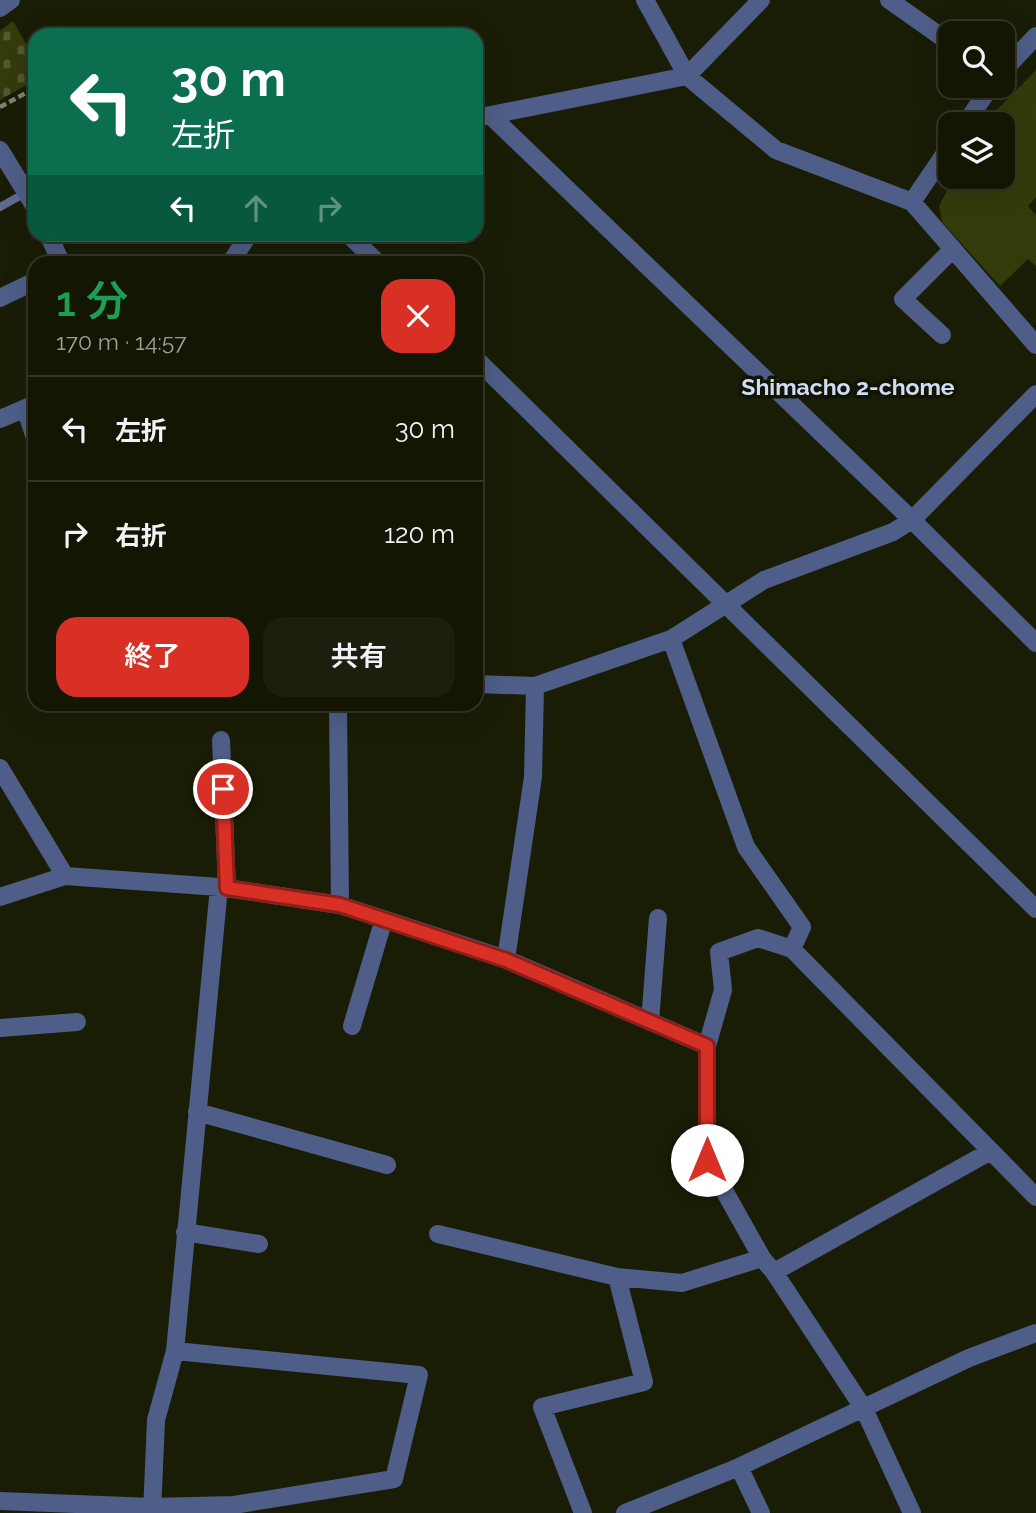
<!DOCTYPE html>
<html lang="ja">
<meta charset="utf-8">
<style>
body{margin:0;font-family:Raleway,"Noto Sans JP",sans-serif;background:#1d1f0e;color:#f1f3f6;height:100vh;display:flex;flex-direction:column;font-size:26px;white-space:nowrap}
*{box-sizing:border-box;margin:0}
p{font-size:23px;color:#9d9f9a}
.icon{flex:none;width:38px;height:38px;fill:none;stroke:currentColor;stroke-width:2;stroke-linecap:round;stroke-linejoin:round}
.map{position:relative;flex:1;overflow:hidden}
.panel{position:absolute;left:28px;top:256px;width:455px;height:455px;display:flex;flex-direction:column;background:#141604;border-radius:21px;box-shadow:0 7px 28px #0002,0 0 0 2px #333526}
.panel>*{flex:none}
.top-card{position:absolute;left:28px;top:28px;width:455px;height:214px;border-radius:21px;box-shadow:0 7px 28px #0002,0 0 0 2px #333526;background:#0b6e4f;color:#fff;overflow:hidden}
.controls{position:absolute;left:938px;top:21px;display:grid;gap:14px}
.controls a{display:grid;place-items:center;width:77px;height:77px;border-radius:14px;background:#141604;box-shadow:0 7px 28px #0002,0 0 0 2px #333526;font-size:35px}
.pin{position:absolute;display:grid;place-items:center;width:60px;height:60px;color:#fff;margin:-30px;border:4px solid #fff;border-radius:50%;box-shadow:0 2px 7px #0007}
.me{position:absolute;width:77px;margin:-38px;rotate:0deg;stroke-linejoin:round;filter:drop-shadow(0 0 5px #0008)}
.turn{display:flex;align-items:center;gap:24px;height:147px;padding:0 28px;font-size:32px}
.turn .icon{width:91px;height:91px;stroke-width:2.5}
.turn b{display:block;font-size:49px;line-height:60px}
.lanes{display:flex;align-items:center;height:66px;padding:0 28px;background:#0003;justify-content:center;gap:35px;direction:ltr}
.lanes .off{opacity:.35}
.round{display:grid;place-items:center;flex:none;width:74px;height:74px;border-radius:21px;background:#1d1f0e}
.headline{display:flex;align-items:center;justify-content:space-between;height:119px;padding:0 28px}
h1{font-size:42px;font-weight:600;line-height:52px;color:#1e9e55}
.cta{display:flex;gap:14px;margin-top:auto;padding:14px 28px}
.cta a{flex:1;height:80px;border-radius:21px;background:#d93025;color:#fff;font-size:28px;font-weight:600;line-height:80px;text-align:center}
.cta a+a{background:#1d1f0e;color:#f1f3f6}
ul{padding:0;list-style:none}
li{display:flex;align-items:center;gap:21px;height:105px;padding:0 28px;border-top:2px solid #333526}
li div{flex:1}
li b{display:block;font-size:26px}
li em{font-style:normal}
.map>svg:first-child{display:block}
.cemetery{fill:url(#cemetery-stones)}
.green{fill:#343b0b}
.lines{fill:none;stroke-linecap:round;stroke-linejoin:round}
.stream{stroke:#5e6c8e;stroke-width:8}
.path{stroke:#7f8370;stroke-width:4.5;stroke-dasharray:7 3.5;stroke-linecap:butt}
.minor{stroke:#4e5e88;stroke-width:18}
.route-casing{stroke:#8d1f18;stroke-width:18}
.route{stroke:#d93025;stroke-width:12}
.labels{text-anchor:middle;stroke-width:7;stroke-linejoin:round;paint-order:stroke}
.neighbourhood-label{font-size:23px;font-weight:bold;fill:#cfdbf7;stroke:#111400}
</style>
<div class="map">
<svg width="1036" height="1513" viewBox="0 0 1036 1513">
<defs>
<pattern id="cemetery-stones" width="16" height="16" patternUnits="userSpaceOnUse" patternTransform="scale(1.75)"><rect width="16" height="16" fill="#343b0b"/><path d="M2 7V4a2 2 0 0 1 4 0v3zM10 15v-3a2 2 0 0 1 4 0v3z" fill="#52582f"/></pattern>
</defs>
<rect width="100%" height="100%" fill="#1a1d06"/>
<!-- cemetery -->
<path class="cemetery" d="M 13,21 L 35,59 L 35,80 L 0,100 L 0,31 Z"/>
<!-- green -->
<path class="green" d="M 1036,70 L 1036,197 L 1028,206 L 1036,215 L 1036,266 L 1028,259 L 1000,286 L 942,222 L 939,206 L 954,177 L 1003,177 L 1003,124 L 983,124 Z"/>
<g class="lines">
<!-- stream -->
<path class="stream" d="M 0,207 L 18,197"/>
<!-- path -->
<path class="path" d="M 0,107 L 35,88"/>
<!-- minor -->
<path class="minor" d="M 645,0 L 687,76 L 776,150 L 912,202 L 1036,345
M 889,0 L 950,43
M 0,8 L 11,0
M 1003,71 L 1036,36
M 491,116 L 912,520 L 1036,643
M 476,118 L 687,76 L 761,0
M 965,124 L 991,86
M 0,150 L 35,207
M 912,202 L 950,146
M 48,234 L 61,262
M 348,234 L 377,262
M 231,262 L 249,234
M 0,298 L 35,281
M 942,335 L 903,299 L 953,249
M 476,359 L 1036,909
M 1036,394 L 912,520 L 893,532 L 764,580 L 671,639 L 746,847 L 802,927 L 792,949 L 1036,1197
M 25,408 L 35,438
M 0,419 L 35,404
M 476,684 L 535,686 L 671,639
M 338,704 L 340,905
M 221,740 L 227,888
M 0,768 L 65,876
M 0,897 L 65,876 L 219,887 L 340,905 L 506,959 L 707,1046
M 792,949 L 758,938 L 719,952 L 723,990 L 707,1046 L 707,1160 L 762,1258 L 774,1272 L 864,1409 L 912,1513
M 506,959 L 533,777 L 535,686
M 650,1022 L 658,918
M 352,1026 L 384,919
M 0,1028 L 77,1022
M 197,1112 L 387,1165
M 185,1232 L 259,1244
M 438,1234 L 617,1277 L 682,1283 L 762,1258
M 774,1272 L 991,1151
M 739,1467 L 761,1513
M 0,1501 L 152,1507 L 234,1505 L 394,1479 L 419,1375 L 175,1351
M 152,1513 L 156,1420 L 175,1351 L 219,887
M 583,1513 L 542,1407 L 644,1382 L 617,1277
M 625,1513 L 739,1467 L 969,1358 L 1036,1333"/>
</g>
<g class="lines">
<!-- route casing -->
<g class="route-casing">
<path id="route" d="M 223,789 L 227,888 L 340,905 L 506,960 L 707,1046 L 707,1160"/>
</g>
<!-- route -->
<use href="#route" class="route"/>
</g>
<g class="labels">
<!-- neighbourhood labels -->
<g class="neighbourhood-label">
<text x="848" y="395">Shimacho 2-chome</text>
</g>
</g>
</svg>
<div class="controls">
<a><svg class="icon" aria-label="search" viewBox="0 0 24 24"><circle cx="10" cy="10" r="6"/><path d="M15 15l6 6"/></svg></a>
<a><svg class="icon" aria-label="layers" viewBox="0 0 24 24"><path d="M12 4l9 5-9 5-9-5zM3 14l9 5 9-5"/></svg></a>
</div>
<div class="pin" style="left:223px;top:789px;background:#d93025"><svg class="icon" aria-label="arrive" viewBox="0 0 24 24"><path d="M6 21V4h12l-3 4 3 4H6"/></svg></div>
<svg class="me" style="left:707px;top:1160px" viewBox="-20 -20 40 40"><circle r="19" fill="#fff"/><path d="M0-13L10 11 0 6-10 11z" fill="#d93025"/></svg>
<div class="top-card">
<div class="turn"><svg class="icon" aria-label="left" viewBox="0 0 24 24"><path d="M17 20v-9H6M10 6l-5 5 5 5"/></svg><div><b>30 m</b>左折</div></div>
<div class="lanes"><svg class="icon" aria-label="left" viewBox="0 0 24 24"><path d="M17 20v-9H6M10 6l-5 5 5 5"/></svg><svg class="icon off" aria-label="ahead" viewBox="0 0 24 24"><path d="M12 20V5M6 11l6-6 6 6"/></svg><svg class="icon off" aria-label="right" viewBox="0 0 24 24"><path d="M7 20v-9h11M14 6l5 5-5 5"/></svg></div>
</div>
<section class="panel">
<div class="headline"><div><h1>1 分</h1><p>170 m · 14:57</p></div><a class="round" style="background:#d93025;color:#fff"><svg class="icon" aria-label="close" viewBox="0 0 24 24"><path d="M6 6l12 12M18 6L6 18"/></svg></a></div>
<ul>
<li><svg class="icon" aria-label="left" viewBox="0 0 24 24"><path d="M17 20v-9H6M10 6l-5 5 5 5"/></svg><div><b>左折</b></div><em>30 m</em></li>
<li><svg class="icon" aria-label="right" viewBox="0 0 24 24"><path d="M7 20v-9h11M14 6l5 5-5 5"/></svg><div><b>右折</b></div><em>120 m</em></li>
</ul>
<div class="cta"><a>終了</a><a>共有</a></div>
</section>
</div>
